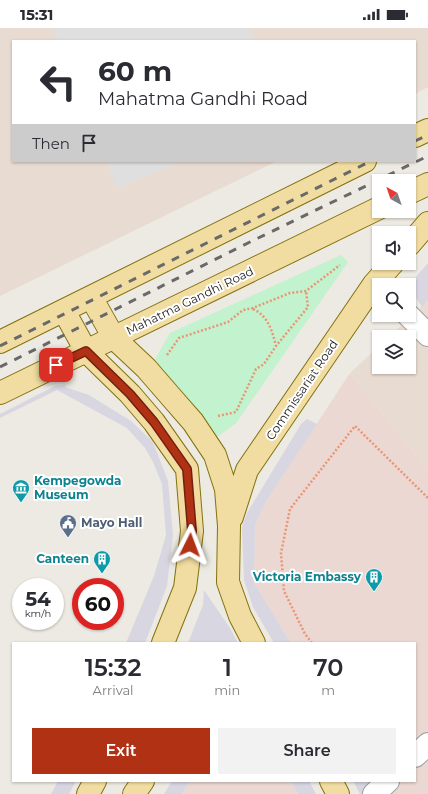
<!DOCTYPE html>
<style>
body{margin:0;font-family:Montserrat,sans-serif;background:#f2f2f3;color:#2b2b33;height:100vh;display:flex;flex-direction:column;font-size:15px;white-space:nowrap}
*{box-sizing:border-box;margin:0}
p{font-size:13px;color:#7c7c81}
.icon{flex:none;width:22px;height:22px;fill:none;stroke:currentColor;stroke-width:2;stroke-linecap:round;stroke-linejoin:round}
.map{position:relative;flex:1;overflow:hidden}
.sheet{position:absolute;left:12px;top:614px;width:404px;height:140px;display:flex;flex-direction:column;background:#fff;border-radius:0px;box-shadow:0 1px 3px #0004}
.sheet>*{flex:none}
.banner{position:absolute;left:12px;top:12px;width:404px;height:122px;border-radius:0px;box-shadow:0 1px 3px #0004;background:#fff;color:#2b2b33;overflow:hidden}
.needle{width:26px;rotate:320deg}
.buttons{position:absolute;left:372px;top:146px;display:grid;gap:8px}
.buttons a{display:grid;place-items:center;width:44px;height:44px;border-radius:0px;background:#fff;box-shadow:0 1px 3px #0004;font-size:20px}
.speed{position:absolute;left:12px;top:550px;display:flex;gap:8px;font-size:20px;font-weight:700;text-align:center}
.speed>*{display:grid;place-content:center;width:52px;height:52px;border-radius:50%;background:#fff;box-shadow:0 1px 3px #0004;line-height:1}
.speed small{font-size:10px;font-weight:400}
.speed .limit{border:6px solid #d22;background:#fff;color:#111}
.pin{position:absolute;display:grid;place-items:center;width:34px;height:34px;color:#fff;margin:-17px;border-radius:8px;box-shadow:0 2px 6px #0006}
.me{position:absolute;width:44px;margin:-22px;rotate:3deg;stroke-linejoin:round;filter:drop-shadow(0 0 3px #0008)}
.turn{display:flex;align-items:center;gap:14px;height:84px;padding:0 20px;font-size:18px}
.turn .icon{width:52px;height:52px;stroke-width:2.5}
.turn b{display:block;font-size:28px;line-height:34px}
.then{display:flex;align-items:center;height:38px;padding:0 20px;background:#0003;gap:8px;font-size:15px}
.eta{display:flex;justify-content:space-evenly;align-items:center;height:68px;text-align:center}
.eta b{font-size:24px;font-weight:600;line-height:28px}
.action{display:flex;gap:8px;margin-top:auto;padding:8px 20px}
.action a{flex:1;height:46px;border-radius:0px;background:#b13115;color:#fff;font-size:16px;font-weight:600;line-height:46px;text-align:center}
.action a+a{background:#f2f2f3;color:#2b2b33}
.status{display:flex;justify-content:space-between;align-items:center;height:28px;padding:0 20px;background:#fff;direction:ltr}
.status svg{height:11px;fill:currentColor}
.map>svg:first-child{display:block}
.commercial{fill:#ebd8d2}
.military{fill:#e8dcd2}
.park{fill:#c2f2ce}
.parking{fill:#dfdfdf}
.plaza{fill:#d8d6e1}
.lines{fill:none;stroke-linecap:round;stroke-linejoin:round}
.minor-casing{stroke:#9f9f9f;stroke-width:24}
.major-casing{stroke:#83710f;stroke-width:24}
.path{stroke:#ea9674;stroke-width:2.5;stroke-dasharray:2 2;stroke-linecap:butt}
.minor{stroke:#fff;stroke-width:22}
.major{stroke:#f1dda1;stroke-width:22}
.rail{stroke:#696969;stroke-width:3;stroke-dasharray:8 8;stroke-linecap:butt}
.route-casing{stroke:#73200e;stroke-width:10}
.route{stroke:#b13115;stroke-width:7}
.labels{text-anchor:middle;stroke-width:4;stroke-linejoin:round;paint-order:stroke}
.street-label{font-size:12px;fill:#1b1b1b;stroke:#fff}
.culture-label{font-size:12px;font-weight:bold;fill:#0d838f;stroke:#fff;text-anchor:end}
.service-label{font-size:12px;font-weight:bold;fill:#4e5e75;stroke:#fff;text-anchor:start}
</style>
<div class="status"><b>15:31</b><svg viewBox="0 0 49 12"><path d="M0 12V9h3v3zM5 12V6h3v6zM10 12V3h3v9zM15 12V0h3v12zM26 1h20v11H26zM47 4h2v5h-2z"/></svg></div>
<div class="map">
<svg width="428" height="766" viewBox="0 0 428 766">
<rect width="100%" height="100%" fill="#eceae2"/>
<!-- commercial -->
<path class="commercial" d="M 350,345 L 428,442 L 428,766 L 383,766 L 375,753 L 415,753 L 415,615 L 291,615 L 254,555 L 255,497 L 266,473 Z
M 190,753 L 291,753 L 298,766 L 182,766 Z"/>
<!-- military -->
<path class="military" d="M 0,0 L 428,0 L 428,59 L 415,66 L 415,13 L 13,13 L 13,133 L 277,133 L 0,268 Z
M 428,272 L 428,442 L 350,345 L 379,318 L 379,339 L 409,339 L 409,309 L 389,309 Z"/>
<!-- park -->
<path class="park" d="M 341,227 L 348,234 L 236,395 L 217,409 L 154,333 L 170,305 Z"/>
<!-- parking -->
<path class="parking" d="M 52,0 L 250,0 L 256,13 L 57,13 Z
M 106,133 L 182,133 L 117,160 Z"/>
<!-- plaza -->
<path class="plaza" d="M 428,235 L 428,272 L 422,279 L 412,264 L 412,258 L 413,252 Z
M 66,357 L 65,359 L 89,367 L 131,393 L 153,414 L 168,453 L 173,507 L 167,558 L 145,615 L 126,615 L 154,548 L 166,507 L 162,456 L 153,434 L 145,420 L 127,400 L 57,362 L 0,390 L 0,386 L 55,358 Z
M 307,391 L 317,396 L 266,473 L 255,497 L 254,555 L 291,615 L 274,615 L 253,579 L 244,552 L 242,499 L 247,485 L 301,396 Z
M 204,562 L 230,600 L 238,615 L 188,615 L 203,577 Z
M 58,753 L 76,753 L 69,766 L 51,766 Z
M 172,753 L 190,753 L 182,766 L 164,766 Z
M 291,753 L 309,753 L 316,766 L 298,766 Z
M 353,753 L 375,753 L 383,766 L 360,766 Z"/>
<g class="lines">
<!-- minor casing -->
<g class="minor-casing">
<path id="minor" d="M 408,287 L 428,307
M 415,728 L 428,716
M 374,766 L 388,753"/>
</g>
<!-- major casing -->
<g class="major-casing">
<path id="major" d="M 415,108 L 428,102
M 409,165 L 428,156
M 409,217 L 428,195
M 91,269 L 114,310 L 146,340 L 172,370 L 193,394 L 215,427 L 226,461 L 229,498 L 228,554 L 240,588 L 254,615
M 64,283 L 86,323 L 130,366 L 154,394 L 187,441 L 192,503 L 185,560 L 163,615
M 0,314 L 365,133
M 0,365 L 379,180
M 232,489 L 247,442 L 374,256 L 393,235
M 331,753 L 338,766
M 88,766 L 95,753
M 134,766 L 143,753"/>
</g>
<!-- path -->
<path class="path" d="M 253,281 C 268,288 272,302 276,318
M 167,327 L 179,310 L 228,294 L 243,282 L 253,280 L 290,265 L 306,263 L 340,237
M 218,388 L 236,384 L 256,341 L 264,336 L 276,318 L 308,279 L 306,263
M 312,615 L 305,606 L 284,563 L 281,525 L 290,481 L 355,398 L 428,470"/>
<!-- minor -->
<use href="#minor" class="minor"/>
<!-- major -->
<use href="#major" class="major"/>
<!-- rail -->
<path class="rail" d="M 415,113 L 428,107
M 0,318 L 371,133
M 0,339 L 254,212 L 428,128"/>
</g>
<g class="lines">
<!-- route casing -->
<g class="route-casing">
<path id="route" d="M 56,337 L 86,323 L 130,366 L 154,394 L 187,441 L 192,503 L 190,517"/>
</g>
<!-- route -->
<use href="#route" class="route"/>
</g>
<!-- icons -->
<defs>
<g id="museum-pin" transform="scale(0.9)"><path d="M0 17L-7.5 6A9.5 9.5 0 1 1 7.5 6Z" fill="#0f9aa8" stroke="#fff"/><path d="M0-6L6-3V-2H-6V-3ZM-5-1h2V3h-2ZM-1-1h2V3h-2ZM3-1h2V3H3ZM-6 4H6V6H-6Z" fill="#fff"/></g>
<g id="civic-pin" transform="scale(0.9)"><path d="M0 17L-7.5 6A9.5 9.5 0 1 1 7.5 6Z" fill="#5c6f8a" stroke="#fff"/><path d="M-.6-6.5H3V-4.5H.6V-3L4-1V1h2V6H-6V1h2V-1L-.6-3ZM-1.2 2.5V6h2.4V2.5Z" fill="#fff"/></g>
<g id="building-pin" transform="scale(0.9)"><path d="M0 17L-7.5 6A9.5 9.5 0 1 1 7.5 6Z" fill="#0f9aa8" stroke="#fff"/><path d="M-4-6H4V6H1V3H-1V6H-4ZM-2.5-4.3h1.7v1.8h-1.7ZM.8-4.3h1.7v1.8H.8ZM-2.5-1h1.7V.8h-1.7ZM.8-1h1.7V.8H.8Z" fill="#fff"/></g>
</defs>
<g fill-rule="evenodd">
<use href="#museum-pin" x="21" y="460"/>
<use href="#civic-pin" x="68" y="495"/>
<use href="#building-pin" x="102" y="531"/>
<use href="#building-pin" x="374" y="549"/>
</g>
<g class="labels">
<!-- street labels -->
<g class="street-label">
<text transform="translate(190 273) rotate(-26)" y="4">Mahatma Gandhi Road</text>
<text transform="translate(302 362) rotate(-56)" y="4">Commissariat Road</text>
</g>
<!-- culture labels -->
<g class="culture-label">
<text x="34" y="457" text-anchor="start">Kempegowda<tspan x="34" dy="14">Museum</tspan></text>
<text x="89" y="535">Canteen</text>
<text x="361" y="553">Victoria Embassy</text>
</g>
<!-- service labels -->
<g class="service-label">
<text x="81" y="499">Mayo Hall</text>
</g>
</g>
</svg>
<div class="buttons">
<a><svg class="needle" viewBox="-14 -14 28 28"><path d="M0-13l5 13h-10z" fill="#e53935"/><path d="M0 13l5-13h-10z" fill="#7c7c81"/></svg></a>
<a><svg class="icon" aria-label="sound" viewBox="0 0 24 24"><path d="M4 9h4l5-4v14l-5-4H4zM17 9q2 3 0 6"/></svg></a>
<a><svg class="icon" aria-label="search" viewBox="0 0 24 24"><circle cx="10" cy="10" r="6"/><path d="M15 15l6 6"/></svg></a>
<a><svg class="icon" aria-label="layers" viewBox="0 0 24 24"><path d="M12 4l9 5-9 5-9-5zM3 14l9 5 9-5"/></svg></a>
</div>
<div class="speed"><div>54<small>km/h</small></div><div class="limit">60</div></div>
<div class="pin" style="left:56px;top:337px;background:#d93025"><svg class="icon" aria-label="arrive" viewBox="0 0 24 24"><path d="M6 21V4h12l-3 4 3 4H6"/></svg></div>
<svg class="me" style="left:190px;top:517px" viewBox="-20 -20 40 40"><path d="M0-17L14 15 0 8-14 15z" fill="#b13115" stroke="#fff" stroke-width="4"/></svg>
<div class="banner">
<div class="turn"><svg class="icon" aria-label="left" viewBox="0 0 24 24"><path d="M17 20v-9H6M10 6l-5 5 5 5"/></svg><div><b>60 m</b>Mahatma Gandhi Road</div></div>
<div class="then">Then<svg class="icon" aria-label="arrive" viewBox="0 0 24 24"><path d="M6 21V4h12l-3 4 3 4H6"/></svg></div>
</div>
<section class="sheet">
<div class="eta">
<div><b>15:32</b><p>Arrival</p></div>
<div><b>1</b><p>min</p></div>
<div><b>70</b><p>m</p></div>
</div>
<div class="action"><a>Exit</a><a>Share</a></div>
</section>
</div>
